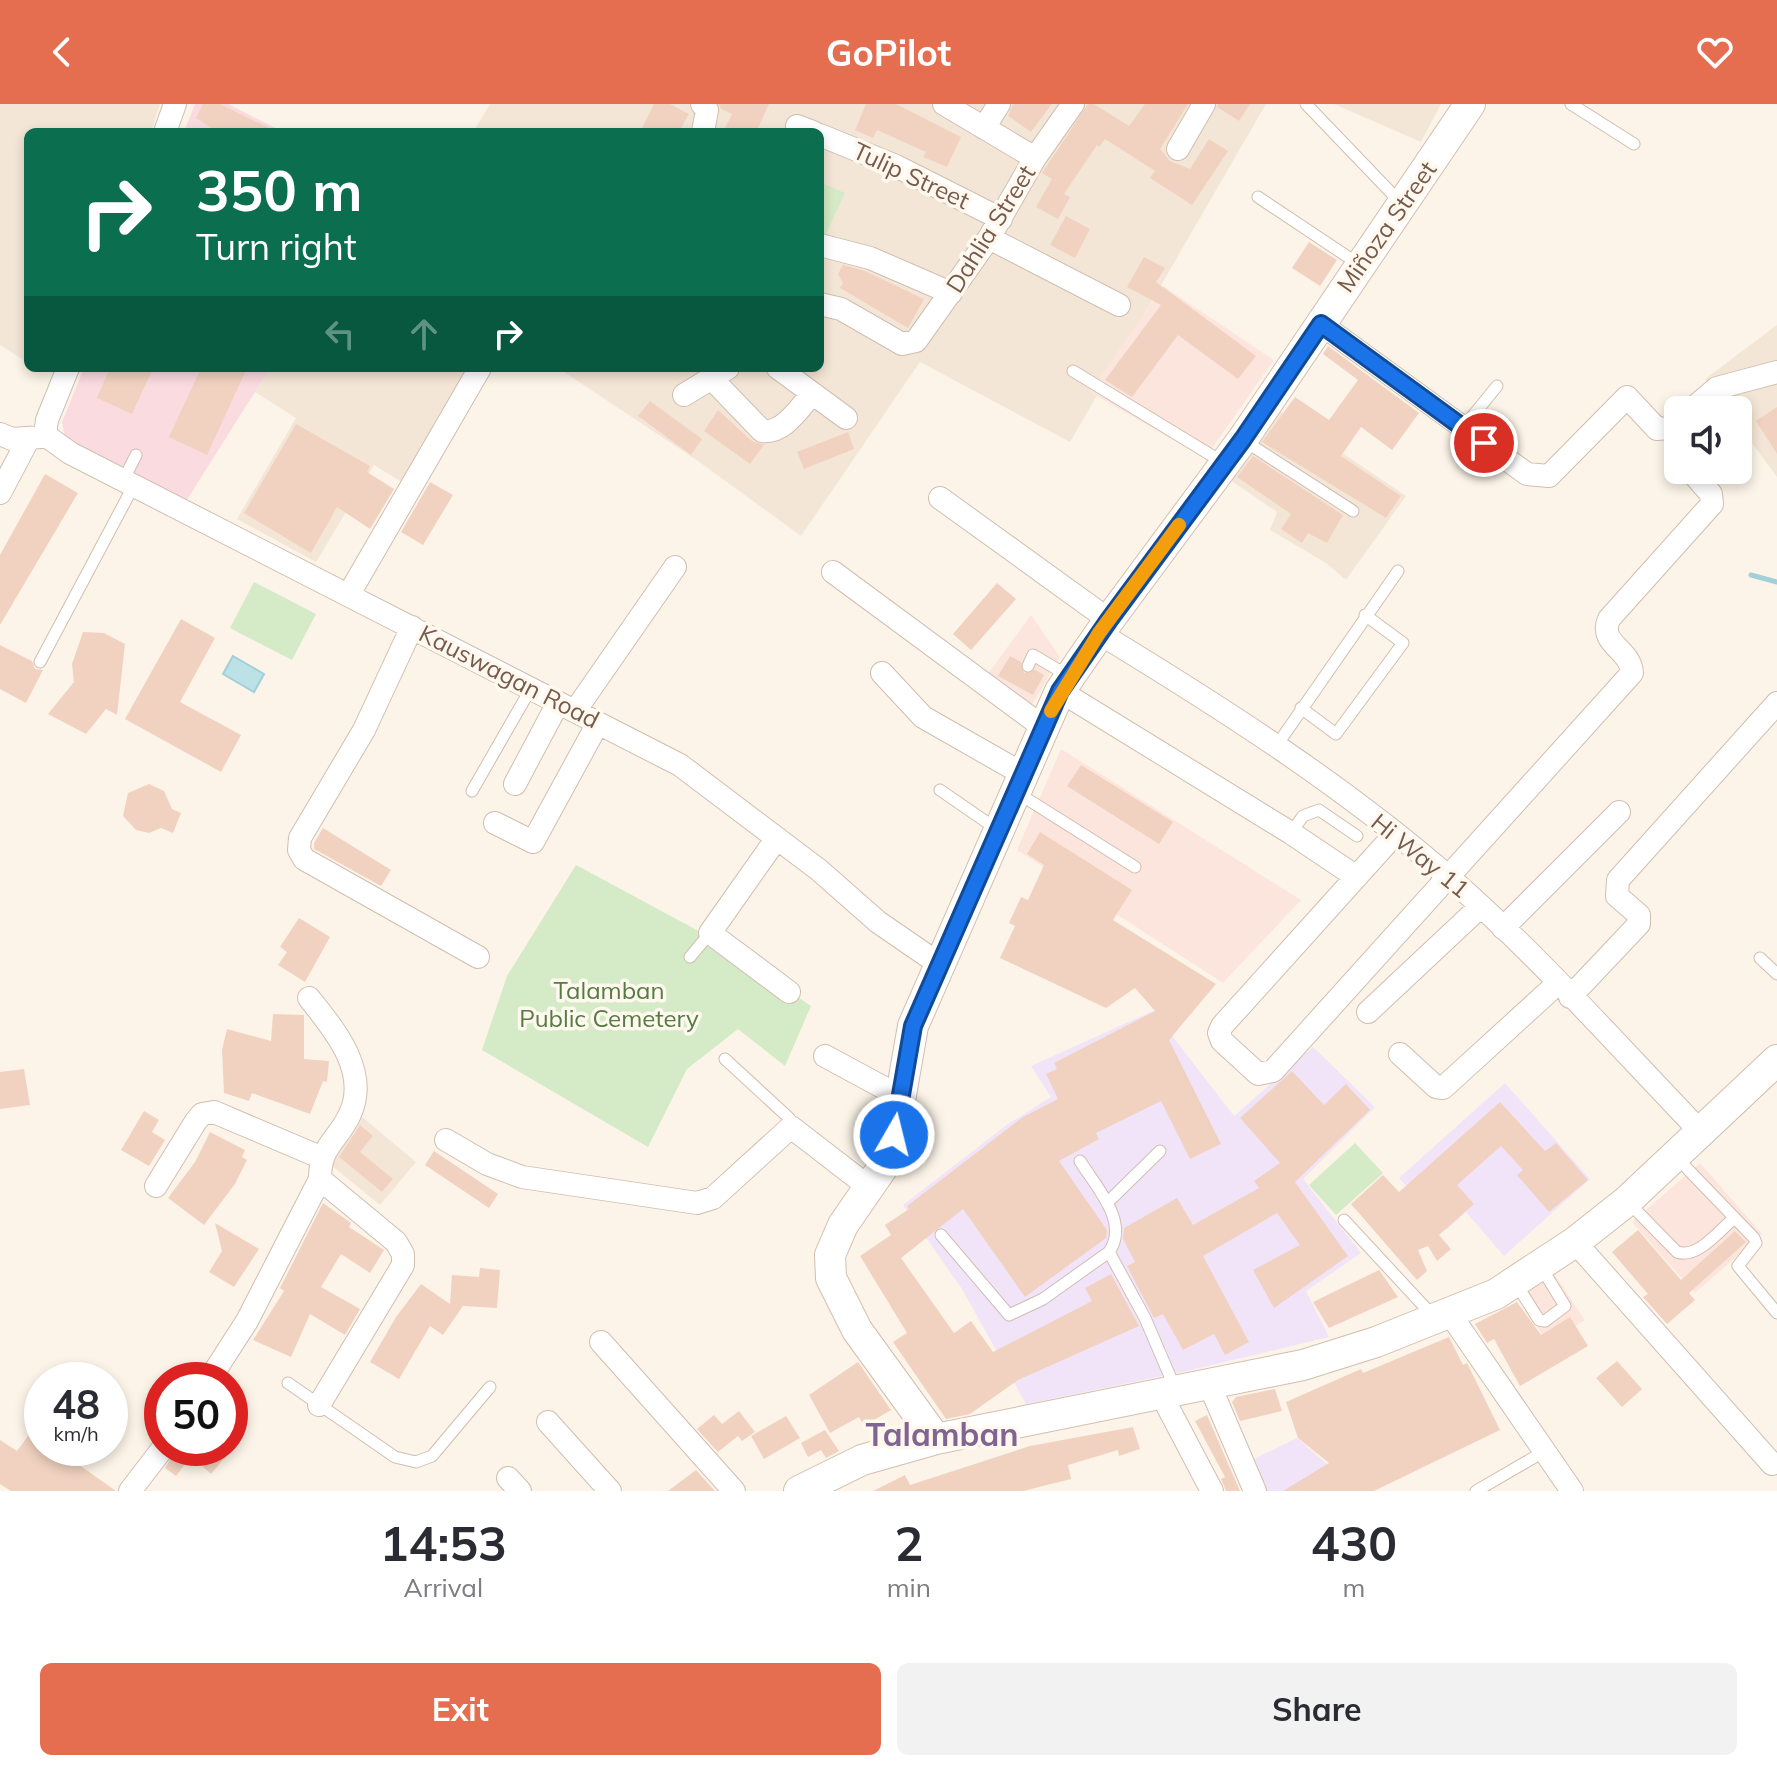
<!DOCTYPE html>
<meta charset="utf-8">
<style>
body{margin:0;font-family:Mulish,sans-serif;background:#f2f2f3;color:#2b2b33;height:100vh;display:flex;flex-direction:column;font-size:30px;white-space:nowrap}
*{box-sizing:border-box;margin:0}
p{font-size:26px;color:#7c7c81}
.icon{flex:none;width:44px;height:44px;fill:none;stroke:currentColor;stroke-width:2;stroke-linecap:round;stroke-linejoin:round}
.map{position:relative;height:1387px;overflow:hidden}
.side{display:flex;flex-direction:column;background:#fff;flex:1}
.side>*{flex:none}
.guide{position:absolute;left:24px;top:24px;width:800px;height:244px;border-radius:12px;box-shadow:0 4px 12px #0003;background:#0b6e4f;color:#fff;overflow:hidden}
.buttons{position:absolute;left:1664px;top:292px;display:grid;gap:16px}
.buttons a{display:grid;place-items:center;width:88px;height:88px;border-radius:12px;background:#fff;box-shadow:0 4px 12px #0003;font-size:40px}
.speed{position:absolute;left:24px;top:1258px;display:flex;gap:16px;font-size:40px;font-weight:700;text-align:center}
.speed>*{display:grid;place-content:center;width:104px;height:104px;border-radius:50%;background:#fff;box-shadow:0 4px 12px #0003;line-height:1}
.speed small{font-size:20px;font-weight:400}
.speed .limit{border:12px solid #d22;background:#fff;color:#111}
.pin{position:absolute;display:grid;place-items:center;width:68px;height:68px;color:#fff;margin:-34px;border:4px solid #fff;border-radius:50%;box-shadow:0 2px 8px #0007}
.me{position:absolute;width:88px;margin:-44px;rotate:8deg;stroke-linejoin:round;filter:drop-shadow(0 0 6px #0008)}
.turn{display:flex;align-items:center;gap:28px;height:168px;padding:0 40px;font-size:36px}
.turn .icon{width:104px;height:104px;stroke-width:2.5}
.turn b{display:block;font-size:56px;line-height:68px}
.lanes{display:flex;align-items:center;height:76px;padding:0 40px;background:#0003;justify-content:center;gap:40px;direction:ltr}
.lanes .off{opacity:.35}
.eta{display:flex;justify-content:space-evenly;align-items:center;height:136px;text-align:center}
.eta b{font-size:48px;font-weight:700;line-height:56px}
.action{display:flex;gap:16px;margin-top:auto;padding:16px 40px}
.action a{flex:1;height:92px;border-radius:12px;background:#e46e4f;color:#fff;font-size:32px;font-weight:700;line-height:92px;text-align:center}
.action a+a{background:#f2f2f3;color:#2b2b33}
header{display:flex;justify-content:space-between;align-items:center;height:104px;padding:0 40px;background:#e46e4f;color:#fff;font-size:36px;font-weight:700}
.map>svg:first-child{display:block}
.residential{fill:#f4e6d6}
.commercial{fill:#fce5dc}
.education{fill:#f1e4f9}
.medical{fill:#fadbdf}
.green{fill:#d5eac6}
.water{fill:#bce1e6;stroke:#a2d0d8;stroke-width:2}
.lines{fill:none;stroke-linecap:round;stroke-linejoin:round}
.stream{stroke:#a2d0d8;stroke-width:5}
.building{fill:#f1d2c0}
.lane-casing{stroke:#d0beb0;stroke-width:13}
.street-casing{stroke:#d0beb0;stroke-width:24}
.secondary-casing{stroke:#d3beae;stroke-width:32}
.lane{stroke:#fff;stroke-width:11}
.street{stroke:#fff;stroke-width:22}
.secondary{stroke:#fff;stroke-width:30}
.route-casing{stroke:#114b97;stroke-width:20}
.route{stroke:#1a73e8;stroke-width:14}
.slow{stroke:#f59e0b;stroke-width:14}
.labels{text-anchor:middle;stroke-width:7;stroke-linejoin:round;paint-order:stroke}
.street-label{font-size:24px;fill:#765a4c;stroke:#fff8ee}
.park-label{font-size:24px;fill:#557c43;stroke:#fff8ee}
.district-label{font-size:32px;font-weight:bold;fill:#826492;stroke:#fff8ee}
</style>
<header><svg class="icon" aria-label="back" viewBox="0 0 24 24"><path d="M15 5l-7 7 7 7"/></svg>GoPilot<svg class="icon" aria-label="heart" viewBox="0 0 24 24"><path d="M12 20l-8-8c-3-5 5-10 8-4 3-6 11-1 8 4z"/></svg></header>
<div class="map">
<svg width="1777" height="1387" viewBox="0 0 1777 1387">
<rect width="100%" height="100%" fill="#fcf4e8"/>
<!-- residential -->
<path class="residential" d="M 0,0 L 160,0 L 151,28 L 28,28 L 28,259 L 0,241 Z
M 490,0 L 1266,0 L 1070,338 L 920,258 L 801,432 L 698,357 L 558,264 L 820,264 L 820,28 L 473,28 Z
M 1334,0 L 1441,0 L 1421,38 Z
M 1777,221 L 1777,373 L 1738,320 L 1738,306 L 1728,306 L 1705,275 Z
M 270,264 L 475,264 L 408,382 L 374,361 L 316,458 L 237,415 L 296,314 L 255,288 Z
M 1280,307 L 1406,392 L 1346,476 L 1326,459 L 1270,426 L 1277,408 L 1230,376 Z
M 362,1013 L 416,1058 L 380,1101 L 326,1057 Z"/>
<!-- commercial -->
<path class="commercial" d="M 1163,182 L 1274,256 L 1205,354 L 1090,288 Z
M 1031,511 L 1060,553 L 1028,608 L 984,575 Z
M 1061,645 L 1301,796 L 1223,879 L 1017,746 Z
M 1700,1059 L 1762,1130 L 1695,1189 L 1632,1118 Z
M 1554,1170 L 1585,1216 L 1548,1239 L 1519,1195 Z"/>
<!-- education -->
<path class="education" d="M 1153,907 L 1234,1012 L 1313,943 L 1375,1003 L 1303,1075 L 1361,1149 L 1306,1187 L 1329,1233 L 1187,1267 L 1026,1300 L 962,1185 L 903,1101 L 1008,1020 L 1051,993 L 1031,962 Z
M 1505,979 L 1590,1075 L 1504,1152 L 1466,1108 L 1446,1126 L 1399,1074 Z
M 1297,1334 L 1327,1360 L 1345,1387 L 1260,1387 L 1248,1358 Z"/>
<!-- medical -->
<path class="medical" d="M 195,0 L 228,0 L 283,28 L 184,28 Z
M 84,264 L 270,264 L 185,399 L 65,334 L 62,318 Z"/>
<!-- green -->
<path class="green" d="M 820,78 L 845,89 L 825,132 L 820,130 Z
M 254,478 L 316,510 L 292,556 L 230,524 Z
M 576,761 L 706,831 L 811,902 L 785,962 L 738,925 L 687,965 L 648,1043 L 482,946 L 507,872 Z
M 1355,1039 L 1383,1069 L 1336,1111 L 1309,1081 Z"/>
<!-- water -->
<path class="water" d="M 233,552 L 264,570 L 254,588 L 223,570 Z"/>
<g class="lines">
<!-- stream -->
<path class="stream" d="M 1751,471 L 1777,478"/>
</g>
<!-- building -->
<path class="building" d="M 203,0 L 220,0 L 277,28 L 217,28 L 196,14 Z
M 654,0 L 670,0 L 689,10 L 679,28 L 640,28 Z
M 719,0 L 769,0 L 756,28 L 723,28 L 732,10 L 721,5 Z
M 866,0 L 896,0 L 961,33 L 947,63 L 923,53 L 926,48 L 877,26 L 873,34 L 855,26 Z
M 1013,0 L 1052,0 L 1031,28 L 1008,12 Z
M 1088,0 L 1094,0 L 1129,22 L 1145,0 L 1188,0 L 1160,45 L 1170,57 L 1190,65 L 1209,35 L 1228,47 L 1192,101 L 1150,74 L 1155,67 L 1105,35 L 1099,43 L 1097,41 L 1064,90 L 1070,93 L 1058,115 L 1036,103 L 1052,75 L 1042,69 Z
M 1218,0 L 1250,0 L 1239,17 L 1217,3 Z
M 1066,112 L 1090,125 L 1075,154 L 1050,141 Z
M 1309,138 L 1337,156 L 1320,182 L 1292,164 Z
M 1144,153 L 1165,164 L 1156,178 L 1256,252 L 1238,275 L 1178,231 L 1132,293 L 1105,276 L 1161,201 L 1127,183 Z
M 843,161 L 865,167 L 924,195 L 908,224 L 840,184 L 843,179 L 838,170 Z
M 1328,242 L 1419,309 L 1392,346 L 1361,323 L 1341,352 L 1401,392 L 1386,414 L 1262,338 L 1295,293 L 1329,316 L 1358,276 L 1323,250 Z
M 110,264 L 153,264 L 132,310 L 97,294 Z
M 201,264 L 247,264 L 207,351 L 169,333 Z
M 650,297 L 702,335 L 691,351 L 638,312 Z
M 1777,303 L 1777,350 L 1756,317 Z
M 718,306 L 752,337 L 764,341 L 750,360 L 704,327 Z
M 296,320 L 370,362 L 367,368 L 394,385 L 370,425 L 337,403 L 311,449 L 244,409 Z
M 848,328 L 854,345 L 804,365 L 797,348 Z
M 1253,352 L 1343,411 L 1327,439 L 1308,429 L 1302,439 L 1281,425 L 1291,410 L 1237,373 Z
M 45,370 L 78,389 L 0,521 L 0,451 Z
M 430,378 L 453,391 L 423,441 L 401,428 Z
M 997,479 L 1016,495 L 971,546 L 953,530 Z
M 181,515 L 215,534 L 180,598 L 241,631 L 221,668 L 125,615 Z
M 83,528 L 104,529 L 125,540 L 117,611 L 106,605 L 86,630 L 48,610 L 74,578 L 72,560 Z
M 0,541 L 32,557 L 35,565 L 43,566 L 26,599 L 0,585 Z
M 1010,552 L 1021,558 L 1024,569 L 1035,566 L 1044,571 L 1033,591 L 998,572 Z
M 1081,661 L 1173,718 L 1159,740 L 1067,682 Z
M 149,680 L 164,687 L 172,705 L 181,709 L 173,729 L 161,724 L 149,729 L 136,726 L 123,712 L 128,689 Z
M 323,724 L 391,766 L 381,782 L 314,745 L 314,739 Z
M 1040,728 L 1132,786 L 1113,816 L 1216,880 L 1169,936 L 1221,1040 L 1190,1055 L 1161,997 L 1096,1029 L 1099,1035 L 1059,1057 L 1107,1126 L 1106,1134 L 1025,1193 L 963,1105 L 901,1154 L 954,1229 L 971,1217 L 993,1248 L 1092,1197 L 1085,1184 L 1111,1170 L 1139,1222 L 1018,1276 L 970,1310 L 946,1315 L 893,1238 L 907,1229 L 860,1152 L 891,1131 L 885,1121 L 909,1105 L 907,1102 L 1023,1013 L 1058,995 L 1046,970 L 1057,965 L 1054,959 L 1155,907 L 1135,884 L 1106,904 L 1000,854 L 1015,822 L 1009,819 L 1021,793 L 1028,796 L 1044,761 L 1027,750 Z
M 299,814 L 330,833 L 305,878 L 278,861 L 287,848 L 280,843 Z
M 273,910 L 304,911 L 304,955 L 329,957 L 327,978 L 323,977 L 310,1010 L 252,989 L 249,997 L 224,989 L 222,946 L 227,925 L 271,937 Z
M 24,965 L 30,1001 L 0,1005 L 0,968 Z
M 1292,967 L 1324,1001 L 1346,980 L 1370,1006 L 1295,1078 L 1348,1152 L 1274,1204 L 1253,1166 L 1300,1141 L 1277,1109 L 1203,1152 L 1249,1238 L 1225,1251 L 1214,1230 L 1183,1246 L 1163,1210 L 1154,1214 L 1127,1162 L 1135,1158 L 1123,1135 L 1124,1124 L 1177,1094 L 1193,1121 L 1259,1084 L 1254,1077 L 1280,1059 L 1240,1014 Z
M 1500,998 L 1545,1047 L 1556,1039 L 1588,1076 L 1549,1108 L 1517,1071 L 1523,1066 L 1501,1042 L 1457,1081 L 1474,1100 L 1439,1131 L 1451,1145 L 1437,1157 L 1428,1142 L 1418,1146 L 1427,1167 L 1417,1176 L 1351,1100 L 1383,1071 L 1399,1088 Z
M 144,1007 L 159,1016 L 152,1028 L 165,1036 L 149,1062 L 121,1046 Z
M 360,1021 L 373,1032 L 360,1048 L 393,1075 L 382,1088 L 339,1053 Z
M 210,1028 L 245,1046 L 242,1053 L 247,1056 L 235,1080 L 204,1121 L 168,1094 L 195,1058 Z
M 434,1047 L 498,1090 L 489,1104 L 425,1061 Z
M 323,1099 L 351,1119 L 349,1123 L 384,1146 L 370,1169 L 341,1150 L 321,1183 L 360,1205 L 345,1231 L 310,1210 L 291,1253 L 253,1236 L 284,1187 L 280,1184 Z
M 215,1119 L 259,1145 L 234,1183 L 209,1168 L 222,1147 Z
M 1638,1126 L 1681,1176 L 1735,1127 L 1746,1138 L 1689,1189 L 1695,1196 L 1667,1220 L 1643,1193 L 1648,1190 L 1612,1148 Z
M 480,1164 L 500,1166 L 497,1204 L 463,1202 L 443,1231 L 430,1222 L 399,1275 L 370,1258 L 396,1213 L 421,1180 L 450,1200 L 452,1171 L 479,1173 Z
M 1379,1166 L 1398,1193 L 1329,1224 L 1313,1198 Z
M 1517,1198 L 1541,1231 L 1570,1213 L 1588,1242 L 1520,1282 L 1494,1235 L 1487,1239 L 1475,1220 Z
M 1449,1233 L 1463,1261 L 1467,1259 L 1500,1326 L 1374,1387 L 1283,1387 L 1329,1359 L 1298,1334 L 1286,1298 L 1361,1265 L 1363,1269 Z
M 1617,1257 L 1642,1285 L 1622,1303 L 1596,1274 Z
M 858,1258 L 891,1306 L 864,1322 L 859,1313 L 830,1329 L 809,1291 Z
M 1275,1285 L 1282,1307 L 1240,1317 L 1232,1298 L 1236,1293 Z
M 230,1298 L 247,1310 L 230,1335 Z
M 739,1307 L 755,1328 L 742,1337 L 738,1332 L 718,1348 L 697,1325 L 714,1311 L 722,1320 Z
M 1207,1311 L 1240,1387 L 1226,1387 L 1221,1375 L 1225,1373 L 1195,1317 Z
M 786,1312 L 800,1334 L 764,1355 L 751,1332 Z
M 1133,1323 L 1140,1345 L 1119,1352 L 1118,1346 L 1068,1361 L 1071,1375 L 1023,1387 L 873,1387 L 905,1371 L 910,1381 L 1030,1342 Z
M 825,1326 L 839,1347 L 826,1354 L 821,1346 L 808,1353 L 801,1339 Z
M 28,1332 L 42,1344 L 72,1362 L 75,1358 L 116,1387 L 11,1387 L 0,1380 L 0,1336 L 17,1347 Z
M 177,1344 L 233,1344 L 211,1370 L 191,1352 L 176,1372 L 165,1364 Z
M 696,1366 L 715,1387 L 668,1387 Z"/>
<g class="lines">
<!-- lane casing -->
<g class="lane-casing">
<path id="lane" d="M 1306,0 L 1400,98
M 1571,0 L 1634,40
M 1258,93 L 1360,161
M 1073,267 L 1224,359
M 1463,324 L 1497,282
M 1243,336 L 1353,407
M 124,375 L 136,351
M 40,558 L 134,381
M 1028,562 L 1033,551 L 1067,571
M 1301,604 L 1336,630 L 1403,539 L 1365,511
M 1277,641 L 1398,467
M 940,686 L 998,726
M 472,687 L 530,586
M 1016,688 L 1135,763
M 1291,729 L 1303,712 L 1319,706 L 1357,732
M 690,853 L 710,829
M 1760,854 L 1777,870
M 725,955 L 789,1014 L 791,1023
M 1677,1054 L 1754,1134 L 1756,1139 L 1738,1162 L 1777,1209
M 1080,1057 C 1096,1083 1130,1118 1109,1148
M 1627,1097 L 1677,1148 C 1697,1155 1718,1128 1733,1115
M 1107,1099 L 1160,1047
M 1344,1116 L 1433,1212
M 941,1131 L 1009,1211 L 1043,1195 L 1109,1148 L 1145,1214 L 1175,1284
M 1515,1178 L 1539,1216 L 1545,1217 L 1565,1202 L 1541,1163
M 288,1279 L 395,1353 L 416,1358 L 432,1352 L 490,1283
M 1476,1387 L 1545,1347"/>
</g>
<!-- street casing -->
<g class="street-casing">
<path id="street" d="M 702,0 L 707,6 L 703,28
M 944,0 L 1035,54
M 797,22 L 813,28
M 984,24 L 999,0
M 165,28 L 175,0
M 820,31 L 896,62 L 1001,115
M 1178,45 L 1204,0
M 989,134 L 1119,201
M 820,141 L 870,154 L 951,189
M 820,200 L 841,205 L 902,240 L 916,237 L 989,134 L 1035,54 L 1073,0
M 1321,220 L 1527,370 L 1549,372 L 1627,293 L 1657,325 L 1670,324 L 1678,317
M 778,264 L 846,314
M 713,276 L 762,327 C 784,330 799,304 812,290
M 684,291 L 728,264
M 1691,306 L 1717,284 L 1777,268
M 0,330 L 12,335 L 41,333
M 45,331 L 70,349 L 680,661 L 819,766 L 878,818 L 942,862
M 45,331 L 47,316 L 68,264
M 0,389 L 28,336
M 940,394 L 1109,516
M 833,468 L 1043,623
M 349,490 L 480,264
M 412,523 L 364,626 L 300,734 L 299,746 L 304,755 L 478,853
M 1099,529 C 1222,604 1343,681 1452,776 C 1540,853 1618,942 1699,1026
M 882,569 L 923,613 L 1023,670
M 1060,587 L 1291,729 L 1355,772
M 575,607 L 675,463
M 515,680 L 558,599
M 495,719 L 533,738 L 598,619
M 1395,730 L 1222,922 L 1219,929 L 1222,937 L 1258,970 L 1273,967 L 1632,569 C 1631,545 1598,540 1609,515 L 1712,400 L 1711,390 L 1690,366
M 777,734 L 710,829 L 789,888
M 1503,824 L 1619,708
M 1570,893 L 1639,820 L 1639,811 L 1617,792 L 1618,776 L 1777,599
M 1368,908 L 1480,803
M 1400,950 L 1436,983 L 1443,984 L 1557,880
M 825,952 L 899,992
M 446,1036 L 487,1060 L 522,1073 L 697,1099 L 713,1094 L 791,1023 L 870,1084
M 156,1082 L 196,1017 L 202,1010 L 214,1008 L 320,1053
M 1575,1138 L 1772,1360
M 1450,1210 L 1572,1387
M 601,1238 L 734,1387
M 209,1276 L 247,1217 L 320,1075 C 320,1041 337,1038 350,1010 C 370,967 333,924 309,894
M 1210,1282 L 1255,1387
M 1162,1292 L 1212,1387
M 319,1301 L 403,1161 L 403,1150 L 396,1138 L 320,1075
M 548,1318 L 610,1387
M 508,1374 L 520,1387
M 130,1387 L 163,1344"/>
</g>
<!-- secondary casing -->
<g class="secondary-casing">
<path id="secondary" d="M 936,1335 L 857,1226 L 831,1174 L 830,1151 L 843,1121 L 885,1060 L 894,1031 L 913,922 L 1060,587 L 1109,516 L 1243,335 L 1470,0
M 799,1387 L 862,1356 L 936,1335 L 1303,1261 L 1376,1238 L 1496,1190 L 1575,1138 L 1627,1097 L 1777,956"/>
</g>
<!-- lane -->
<use href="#lane" class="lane"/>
<!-- street -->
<use href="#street" class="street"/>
<!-- secondary -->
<use href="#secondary" class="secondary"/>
</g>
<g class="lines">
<!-- route casing -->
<g class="route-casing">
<path id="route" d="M 894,1031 L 913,922 L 1060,587 L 1109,516 L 1243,335 L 1321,220 L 1484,339"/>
</g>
<!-- route -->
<use href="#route" class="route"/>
<!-- slow -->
<path class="slow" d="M 1051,607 L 1099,529 L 1179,421"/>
</g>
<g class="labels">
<!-- street labels -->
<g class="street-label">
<text transform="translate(911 72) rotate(25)" y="8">Tulip Street</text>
<text transform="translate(1387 123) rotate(-55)" y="8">Miñoza Street</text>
<text transform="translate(991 125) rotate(-58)" y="8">Dahlia Street</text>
<text transform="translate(509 573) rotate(27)" y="8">Kauswagan Road</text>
<text transform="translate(1420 752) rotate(39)" y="8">Hi Way 11</text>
</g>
<!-- park labels -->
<g class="park-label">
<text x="609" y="895">Talamban<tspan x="609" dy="28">Public Cemetery</tspan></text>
</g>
<!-- district labels -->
<g class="district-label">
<text x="942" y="1342">Talamban</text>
</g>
</g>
</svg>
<div class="buttons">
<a><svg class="icon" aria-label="sound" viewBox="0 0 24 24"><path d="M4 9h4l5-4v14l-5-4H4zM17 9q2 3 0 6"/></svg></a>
</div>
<div class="speed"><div>48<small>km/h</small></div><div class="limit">50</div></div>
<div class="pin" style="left:1484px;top:339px;background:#d93025"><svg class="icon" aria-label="arrive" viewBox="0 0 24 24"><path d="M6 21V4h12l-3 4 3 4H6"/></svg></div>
<svg class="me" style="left:894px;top:1031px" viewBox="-20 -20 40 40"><circle r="17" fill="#1a73e8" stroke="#fff" stroke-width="3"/><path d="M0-11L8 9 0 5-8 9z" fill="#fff"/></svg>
<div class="guide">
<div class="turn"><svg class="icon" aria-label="right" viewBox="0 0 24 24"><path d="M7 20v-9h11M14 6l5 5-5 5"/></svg><div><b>350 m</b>Turn right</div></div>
<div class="lanes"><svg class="icon off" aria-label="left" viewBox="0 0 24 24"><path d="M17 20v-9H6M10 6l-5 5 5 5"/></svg><svg class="icon off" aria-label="ahead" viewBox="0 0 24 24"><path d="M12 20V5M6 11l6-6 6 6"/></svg><svg class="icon" aria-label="right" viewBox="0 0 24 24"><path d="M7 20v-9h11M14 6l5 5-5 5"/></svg></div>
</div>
</div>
<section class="side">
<div class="eta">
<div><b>14:53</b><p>Arrival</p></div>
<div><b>2</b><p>min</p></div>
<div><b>430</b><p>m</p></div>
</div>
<div class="action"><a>Exit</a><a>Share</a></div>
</section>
